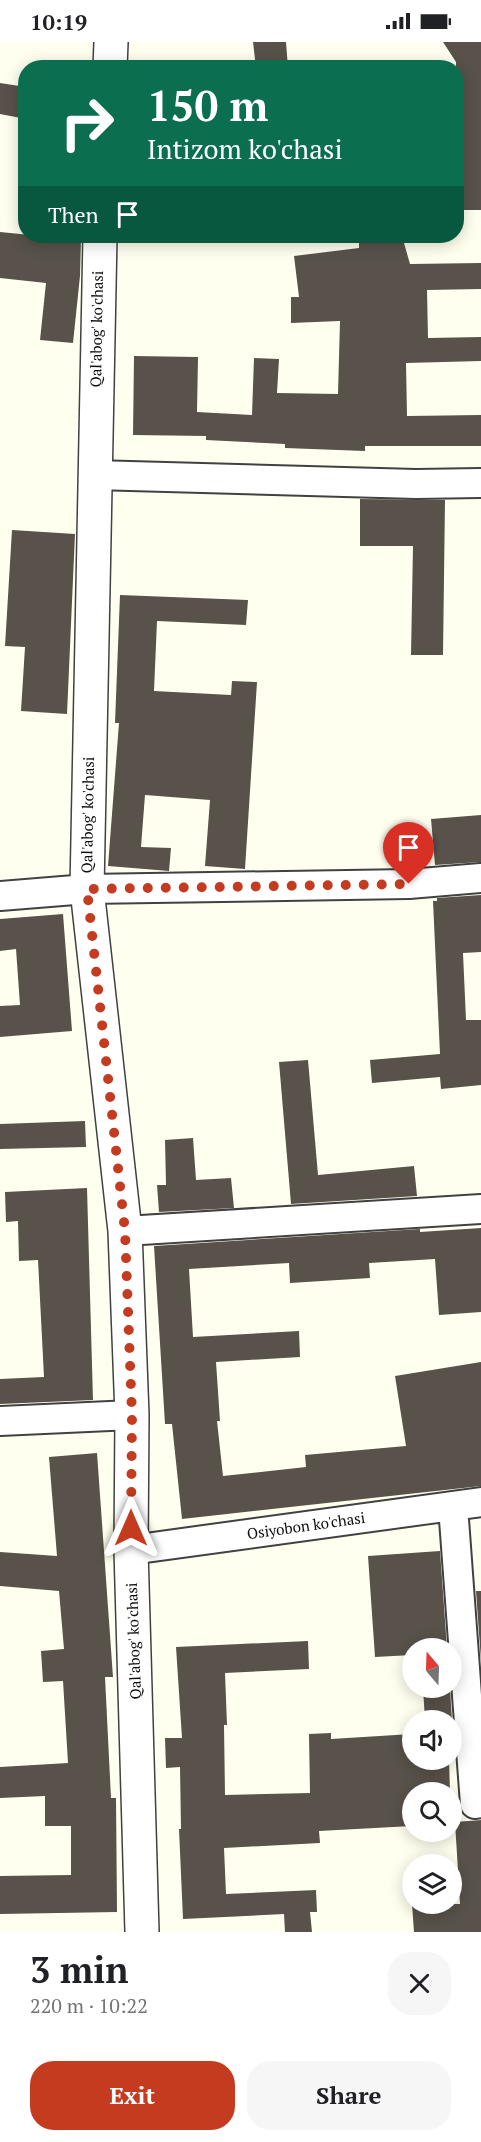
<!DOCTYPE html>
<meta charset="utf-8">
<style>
body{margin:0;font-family:"PT Serif",serif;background:#f6f6f6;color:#202124;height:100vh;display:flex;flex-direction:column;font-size:22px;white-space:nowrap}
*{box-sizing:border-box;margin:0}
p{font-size:20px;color:#757577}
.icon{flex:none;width:33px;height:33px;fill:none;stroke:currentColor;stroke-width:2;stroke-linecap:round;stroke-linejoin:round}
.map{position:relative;height:1890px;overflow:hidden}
.sheet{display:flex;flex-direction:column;background:#fff;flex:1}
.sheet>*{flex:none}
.hud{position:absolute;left:18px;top:18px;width:446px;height:183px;border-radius:24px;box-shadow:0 3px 15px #0003;background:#0b6e4f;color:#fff;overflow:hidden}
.needle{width:39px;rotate:341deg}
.tools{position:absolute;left:402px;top:1596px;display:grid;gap:12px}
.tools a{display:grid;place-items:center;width:60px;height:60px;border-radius:50%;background:#fff;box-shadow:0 3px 15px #0003;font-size:30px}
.pin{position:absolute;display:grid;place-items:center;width:51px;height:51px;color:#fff;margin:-62px -26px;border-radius:50% 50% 50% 0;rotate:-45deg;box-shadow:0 0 6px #0007}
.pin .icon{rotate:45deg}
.me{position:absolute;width:66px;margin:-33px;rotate:0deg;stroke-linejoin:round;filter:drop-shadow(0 0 4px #0008)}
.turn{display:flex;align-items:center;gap:21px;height:126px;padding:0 30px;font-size:27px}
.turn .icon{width:78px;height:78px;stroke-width:2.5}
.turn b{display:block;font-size:42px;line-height:51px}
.then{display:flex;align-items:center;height:57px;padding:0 30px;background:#0003;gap:12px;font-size:22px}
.round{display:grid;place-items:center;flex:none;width:63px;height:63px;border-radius:24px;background:#f6f6f6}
.summary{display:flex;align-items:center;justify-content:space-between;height:102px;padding:0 30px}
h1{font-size:36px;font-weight:700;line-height:45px}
.cta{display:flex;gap:12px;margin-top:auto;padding:12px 30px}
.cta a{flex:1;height:69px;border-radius:24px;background:#c53b20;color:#fff;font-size:24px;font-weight:700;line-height:69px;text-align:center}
.cta a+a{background:#f6f6f6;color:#202124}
.status{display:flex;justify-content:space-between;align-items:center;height:42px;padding:0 30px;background:#fff;direction:ltr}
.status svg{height:16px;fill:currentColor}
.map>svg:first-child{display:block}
.building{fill:#58524a}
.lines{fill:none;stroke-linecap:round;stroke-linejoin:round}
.minor-casing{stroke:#414141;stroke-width:32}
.tertiary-casing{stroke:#414141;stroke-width:36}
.minor{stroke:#fff;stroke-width:28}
.tertiary{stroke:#fff;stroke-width:33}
.route{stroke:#c53b20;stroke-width:10;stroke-dasharray:0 18}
.labels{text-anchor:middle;stroke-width:6;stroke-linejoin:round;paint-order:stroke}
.street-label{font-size:15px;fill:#0e0e0e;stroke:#fff}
</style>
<div class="status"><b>10:19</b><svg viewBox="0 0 49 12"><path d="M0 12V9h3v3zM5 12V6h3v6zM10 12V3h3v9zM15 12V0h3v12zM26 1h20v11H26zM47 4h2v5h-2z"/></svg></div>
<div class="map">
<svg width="481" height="1890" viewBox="0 0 481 1890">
<rect width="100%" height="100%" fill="#fffff0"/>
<!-- building -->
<path class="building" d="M 253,0 L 286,0 L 288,26 L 256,26 Z
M 443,0 L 481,0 L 481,168 L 456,168 L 456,20 Z
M 0,41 L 26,45 L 26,77 L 0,72 Z
M 0,190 L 81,198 L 80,234 L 73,301 L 40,298 L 46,241 L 0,236 Z
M 359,194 L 402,194 L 410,222 L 481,221 L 481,247 L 427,248 L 428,296 L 481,295 L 481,319 L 406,321 L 407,374 L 481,373 L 481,404 L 365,404 L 365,409 L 285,406 L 285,402 L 206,398 L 206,394 L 133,393 L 134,314 L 198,315 L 197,370 L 252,373 L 254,316 L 279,317 L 277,351 L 338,352 L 340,279 L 291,281 L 291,255 L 299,255 L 294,214 L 359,206 Z
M 360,457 L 445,458 L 443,613 L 411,613 L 413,504 L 360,504 Z
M 12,488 L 75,492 L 67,672 L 21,669 L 25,605 L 5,604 Z
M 120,553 L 248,558 L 246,583 L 157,579 L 154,649 L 231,653 L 232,639 L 257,640 L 245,827 L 205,824 L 210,758 L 145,753 L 141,805 L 171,806 L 169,829 L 108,824 L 119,681 L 115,681 Z
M 481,773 L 481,820 L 435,823 L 431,777 Z
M 481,853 L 481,910 L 463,911 L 466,978 L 481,978 L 481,1043 L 441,1047 L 440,1035 L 372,1041 L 370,1018 L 440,1012 L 433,859 L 437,859 L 437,856 Z
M 63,872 L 72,989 L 0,995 L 0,964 L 20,963 L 16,907 L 0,909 L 0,877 Z
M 308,1018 L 318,1133 L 414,1124 L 417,1154 L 291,1162 L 279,1020 Z
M 85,1079 L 86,1105 L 0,1107 L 0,1082 Z
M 193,1096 L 196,1138 L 231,1136 L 234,1166 L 159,1170 L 157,1143 L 166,1143 L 165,1098 Z
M 87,1146 L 93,1358 L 0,1362 L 0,1337 L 44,1335 L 38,1218 L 19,1219 L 18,1179 L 6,1180 L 5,1150 Z
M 481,1186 L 481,1270 L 439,1273 L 435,1217 L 369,1221 L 370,1236 L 290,1241 L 289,1221 L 189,1227 L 193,1295 L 299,1289 L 300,1315 L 216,1320 L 220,1379 L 217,1379 L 223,1434 L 306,1425 L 305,1413 L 406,1404 L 395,1334 L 481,1320 L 481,1444 L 182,1477 L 172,1382 L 165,1382 L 154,1204 L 420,1187 L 420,1190 Z
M 97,1411 L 113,1635 L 105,1635 L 111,1756 L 116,1756 L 117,1870 L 0,1872 L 0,1834 L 71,1833 L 71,1784 L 45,1784 L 45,1754 L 0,1756 L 0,1725 L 68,1721 L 63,1639 L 43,1640 L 41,1609 L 64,1607 L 59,1549 L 0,1544 L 0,1510 L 57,1514 L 49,1415 Z
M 440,1509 L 447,1606 L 412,1606 L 412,1613 L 375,1615 L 368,1514 Z
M 476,1549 L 481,1549 L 481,1619 Z
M 308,1599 L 309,1627 L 225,1631 L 227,1683 L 224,1683 L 225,1753 L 310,1751 L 309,1692 L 331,1691 L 331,1697 L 412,1692 L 412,1718 L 449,1718 L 450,1750 L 412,1750 L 412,1784 L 319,1789 L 320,1801 L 224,1806 L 226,1852 L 316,1848 L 317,1870 L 310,1870 L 312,1890 L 285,1890 L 284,1872 L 183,1877 L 179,1787 L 181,1787 L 180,1725 L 166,1726 L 165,1696 L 182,1696 L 176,1605 Z
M 423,1646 L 450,1646 L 452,1679 L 425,1678 Z
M 481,1778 L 481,1890 L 414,1890 L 412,1862 L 460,1862 L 455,1780 Z"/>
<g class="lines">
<!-- minor casing -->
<g class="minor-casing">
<path id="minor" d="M 94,433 L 416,442 L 481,441
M 0,854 L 87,847 L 409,842 L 481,836
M 125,1189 L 481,1167
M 0,1379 L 132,1373
M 453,1464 L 475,1762 L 481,1761
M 131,1508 L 481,1460"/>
</g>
<!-- tertiary casing -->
<g class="tertiary-casing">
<path id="tertiary" d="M 110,26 L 111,0
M 100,194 L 87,847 L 125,1189 L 132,1373 L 131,1508 L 142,1890"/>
</g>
<!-- minor -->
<use href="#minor" class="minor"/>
<!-- tertiary -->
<use href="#tertiary" class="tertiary"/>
</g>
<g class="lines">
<!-- route -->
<path class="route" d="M 131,1486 L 132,1373 L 125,1189 L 87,847 L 409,842"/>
</g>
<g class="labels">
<!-- street labels -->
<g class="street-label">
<text transform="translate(97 287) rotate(-89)" y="5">Qal'abog' ko'chasi</text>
<text transform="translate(88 773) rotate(-89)" y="5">Qal'abog' ko'chasi</text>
<text transform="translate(306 1484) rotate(-8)" y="5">Osiyobon ko'chasi</text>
<text transform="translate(134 1599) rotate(-92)" y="5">Qal'abog' ko'chasi</text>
</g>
</g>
</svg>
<div class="tools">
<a><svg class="needle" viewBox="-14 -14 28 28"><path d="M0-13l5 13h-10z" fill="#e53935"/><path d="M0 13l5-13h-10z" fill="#757577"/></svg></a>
<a><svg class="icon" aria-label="sound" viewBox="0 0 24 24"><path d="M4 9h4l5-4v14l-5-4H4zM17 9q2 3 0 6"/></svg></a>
<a><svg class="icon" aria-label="search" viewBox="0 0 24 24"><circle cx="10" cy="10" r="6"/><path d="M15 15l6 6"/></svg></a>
<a><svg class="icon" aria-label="layers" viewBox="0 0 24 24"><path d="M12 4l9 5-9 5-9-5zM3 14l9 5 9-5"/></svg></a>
</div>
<div class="pin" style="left:409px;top:842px;background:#d93025"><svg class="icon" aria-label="arrive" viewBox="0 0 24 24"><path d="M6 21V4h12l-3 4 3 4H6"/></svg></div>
<svg class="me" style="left:131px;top:1486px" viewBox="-20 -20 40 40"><path d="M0-17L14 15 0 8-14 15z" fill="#c53b20" stroke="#fff" stroke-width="4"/></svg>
<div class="hud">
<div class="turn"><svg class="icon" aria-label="right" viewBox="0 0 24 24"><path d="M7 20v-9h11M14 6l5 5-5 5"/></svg><div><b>150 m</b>Intizom ko'chasi</div></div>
<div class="then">Then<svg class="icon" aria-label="arrive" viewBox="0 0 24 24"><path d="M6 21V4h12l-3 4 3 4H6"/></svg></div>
</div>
</div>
<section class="sheet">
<div class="summary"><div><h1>3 min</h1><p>220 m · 10:22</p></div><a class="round"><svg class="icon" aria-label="close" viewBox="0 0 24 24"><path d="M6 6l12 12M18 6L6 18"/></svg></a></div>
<div class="cta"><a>Exit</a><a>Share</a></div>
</section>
